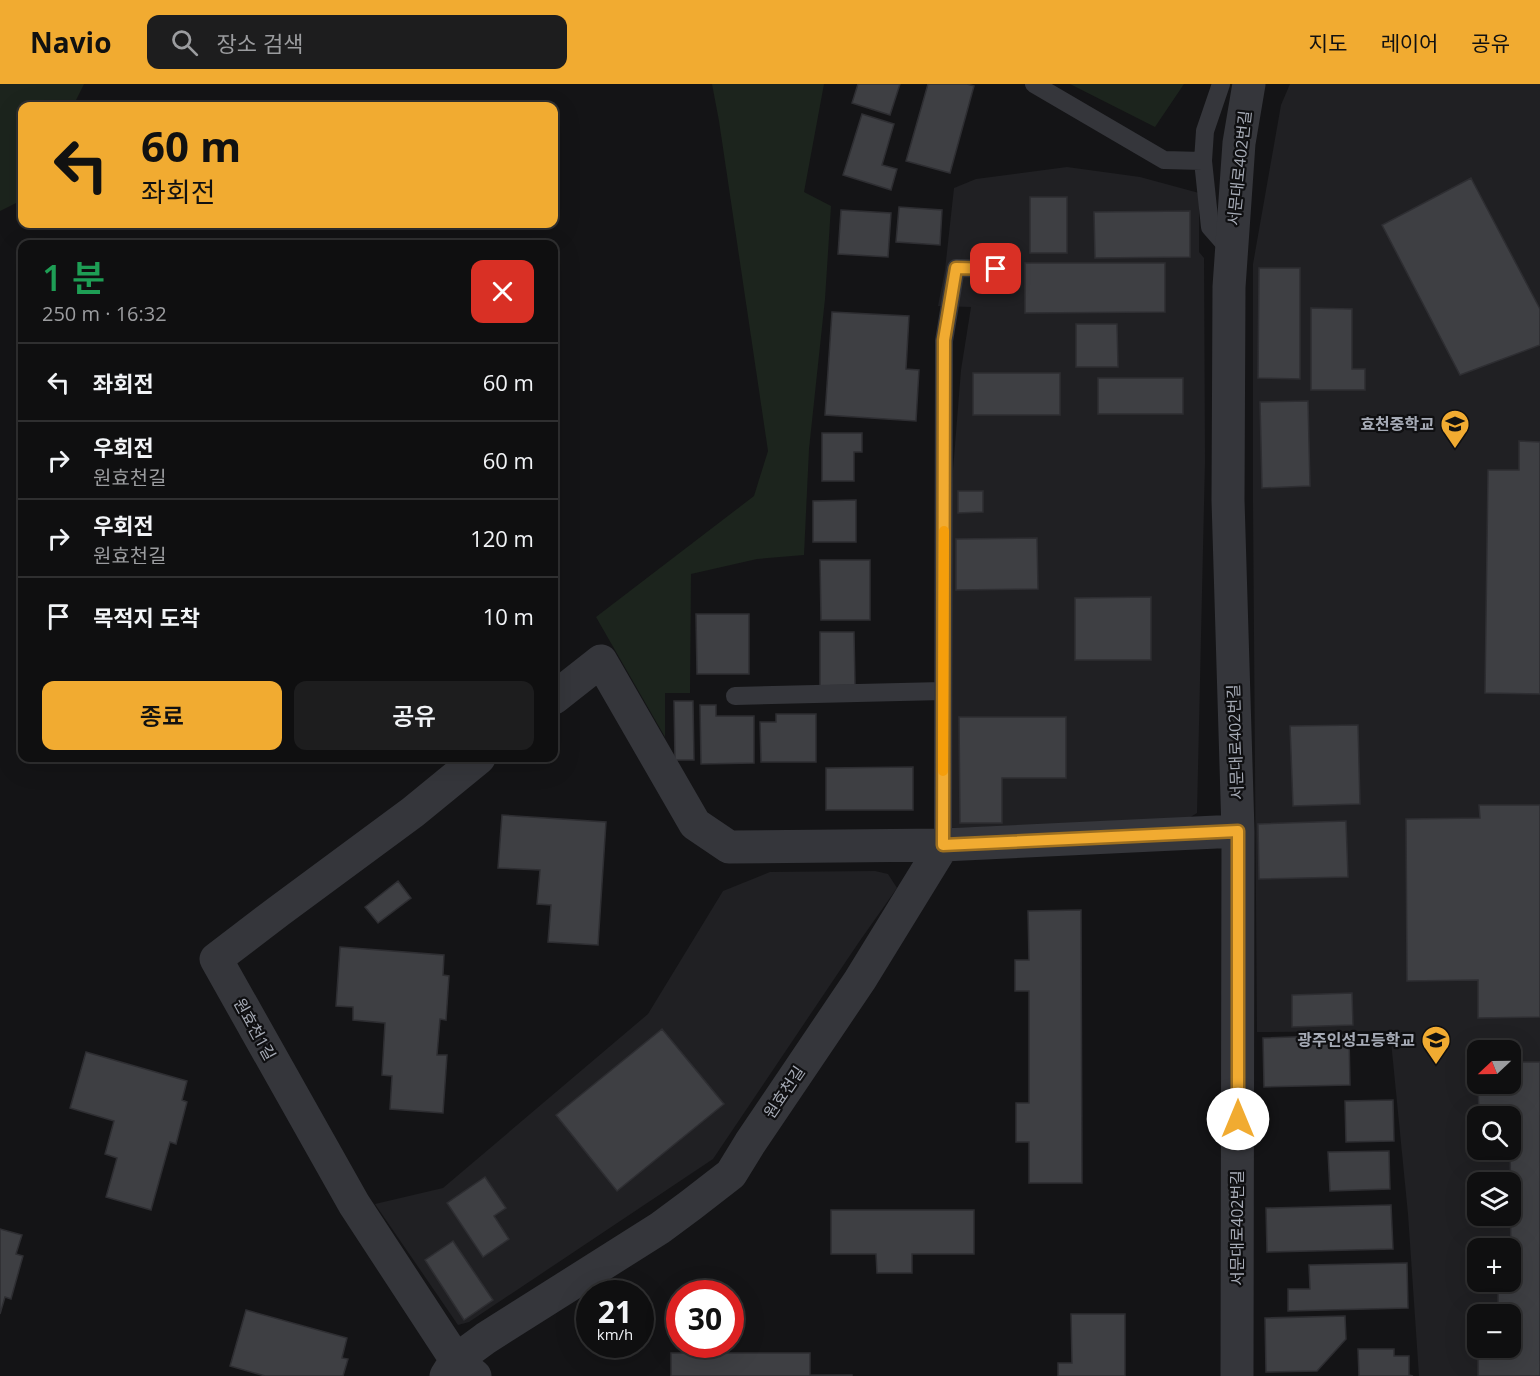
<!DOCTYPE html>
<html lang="ko">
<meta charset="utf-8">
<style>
body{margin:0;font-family:"Open Sans","Noto Sans KR",sans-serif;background:#1d1d1e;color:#f1f3f6;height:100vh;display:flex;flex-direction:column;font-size:22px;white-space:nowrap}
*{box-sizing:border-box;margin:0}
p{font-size:20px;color:#9b9c9f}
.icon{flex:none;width:33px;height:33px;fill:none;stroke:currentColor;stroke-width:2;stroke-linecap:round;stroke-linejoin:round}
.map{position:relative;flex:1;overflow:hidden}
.details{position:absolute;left:18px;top:156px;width:540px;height:522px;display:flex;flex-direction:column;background:#0f0f10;border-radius:12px;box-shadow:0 6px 24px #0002,0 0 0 2px #2f2f30}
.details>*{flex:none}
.hud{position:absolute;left:18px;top:18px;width:540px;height:126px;border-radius:12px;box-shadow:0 6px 24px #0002,0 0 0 2px #2f2f30;background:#f1ab31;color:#111;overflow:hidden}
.needle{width:39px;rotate:248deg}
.fabs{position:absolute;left:1467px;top:956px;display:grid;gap:12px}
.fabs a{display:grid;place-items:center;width:54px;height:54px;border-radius:12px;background:#0f0f10;box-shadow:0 6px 24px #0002,0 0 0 2px #2f2f30;font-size:30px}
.speed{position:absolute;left:576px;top:1196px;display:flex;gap:12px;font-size:30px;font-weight:700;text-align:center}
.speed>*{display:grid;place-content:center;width:78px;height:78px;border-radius:50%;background:#0f0f10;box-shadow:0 6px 24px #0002,0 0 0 2px #2f2f30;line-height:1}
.speed small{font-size:15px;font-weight:400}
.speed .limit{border:9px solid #d22;background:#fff;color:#111}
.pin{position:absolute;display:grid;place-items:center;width:51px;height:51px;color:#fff;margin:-26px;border-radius:12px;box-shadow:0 3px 9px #0006}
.me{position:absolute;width:66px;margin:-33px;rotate:0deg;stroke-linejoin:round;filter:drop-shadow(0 0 4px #0008)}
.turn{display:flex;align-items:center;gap:21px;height:126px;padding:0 24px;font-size:27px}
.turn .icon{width:78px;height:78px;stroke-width:2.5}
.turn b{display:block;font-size:42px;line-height:51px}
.round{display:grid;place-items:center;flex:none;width:63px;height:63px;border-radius:12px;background:#1d1d1e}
.headline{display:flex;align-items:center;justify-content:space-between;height:102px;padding:0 24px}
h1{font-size:36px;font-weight:600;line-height:45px;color:#1e9e55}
.button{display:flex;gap:12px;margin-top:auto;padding:12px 24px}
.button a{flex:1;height:69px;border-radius:12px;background:#f1ab31;color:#111;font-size:24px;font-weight:600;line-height:69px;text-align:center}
.button a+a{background:#1d1d1e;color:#f1f3f6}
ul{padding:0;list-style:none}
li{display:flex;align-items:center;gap:18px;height:78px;padding:0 24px;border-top:2px solid #2f2f30}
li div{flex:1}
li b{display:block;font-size:22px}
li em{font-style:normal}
header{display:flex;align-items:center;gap:36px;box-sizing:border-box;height:84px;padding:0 30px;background:#f1ab31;color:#111}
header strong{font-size:28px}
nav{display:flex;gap:33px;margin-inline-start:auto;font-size:21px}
.search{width:420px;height:54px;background:#1d1d1e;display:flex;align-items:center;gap:15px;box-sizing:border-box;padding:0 21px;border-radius:12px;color:#9b9c9f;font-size:22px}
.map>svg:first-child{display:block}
.built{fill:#202023;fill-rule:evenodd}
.green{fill:#1c241d}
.building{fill:#3e3f43;stroke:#2e2e32;stroke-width:1.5}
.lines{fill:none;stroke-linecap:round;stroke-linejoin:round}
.lane{stroke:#35363b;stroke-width:18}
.street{stroke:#35363b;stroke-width:33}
.route-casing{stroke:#9d6f20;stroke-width:15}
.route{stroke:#f1ab31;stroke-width:10}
.slow{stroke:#f59e0b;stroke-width:10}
.labels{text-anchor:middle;stroke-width:4.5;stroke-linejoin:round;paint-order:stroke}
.street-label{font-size:16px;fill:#a6abb6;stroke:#0f0f11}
.poi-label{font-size:16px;font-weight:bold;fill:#a6abb6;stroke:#0f0f11;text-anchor:end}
</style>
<header>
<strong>Navio</strong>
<div class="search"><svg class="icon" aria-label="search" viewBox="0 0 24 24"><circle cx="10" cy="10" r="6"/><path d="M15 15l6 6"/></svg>장소 검색</div>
<nav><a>지도</a><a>레이어</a><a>공유</a></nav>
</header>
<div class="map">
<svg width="1540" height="1292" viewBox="0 0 1540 1292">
<rect width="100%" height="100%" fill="#141416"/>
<!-- built -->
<path class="built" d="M 1290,0 L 1540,0 L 1540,1292 L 1419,1292 L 1408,1130 L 1390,947 L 1257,948 L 1253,418 L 1253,180 L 1281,21 ZM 1478,966 L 1510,966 L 1510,999 L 1478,999 ZM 1478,1032 L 1510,1032 L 1510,1065 L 1478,1065 ZM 1478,1098 L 1510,1098 L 1510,1131 L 1478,1131 ZM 1478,1164 L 1510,1164 L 1510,1197 L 1478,1197 ZM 1478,1230 L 1510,1230 L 1510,1263 L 1478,1263 Z
M 1067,83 L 1140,93 L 1199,109 L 1199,168 L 1204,174 L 1205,377 L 1197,729 L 1184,737 L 950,744 L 951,411 L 961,286 L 971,223 L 938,222 L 945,186 L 954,104 L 976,95 Z
M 875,787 L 888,790 L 897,804 L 859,858 L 713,1075 L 469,1238 L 458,1241 L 375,1120 L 443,1104 L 648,930 L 723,807 L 770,788 Z"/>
<!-- green -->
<path class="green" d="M 0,0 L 84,0 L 73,22 L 22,22 L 22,116 L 0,127 Z
M 712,0 L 824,0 L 804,108 L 831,122 L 825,215 L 809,365 L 804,471 L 757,475 L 691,490 L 690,609 L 665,609 L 665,653 L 596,533 L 754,412 L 768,367 L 719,37 Z
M 1070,0 L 1184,0 L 1155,43 Z"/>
<!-- building -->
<path class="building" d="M 858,0 L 900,0 L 890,31 L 852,19 Z
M 928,0 L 967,0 L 974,2 L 950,89 L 906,77 Z
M 862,30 L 894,40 L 882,81 L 897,85 L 891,106 L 843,91 Z
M 1471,94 L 1540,225 L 1540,261 L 1460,291 L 1382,141 Z
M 1030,113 L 1067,113 L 1067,169 L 1030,169 Z
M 899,123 L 942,126 L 940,161 L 896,158 Z
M 841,126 L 891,129 L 888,173 L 838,170 Z
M 1190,127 L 1190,173 L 1095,174 L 1094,128 Z
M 1025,179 L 1165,179 L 1165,228 L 1025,229 Z
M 1259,184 L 1300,184 L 1300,295 L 1258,294 Z
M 1311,224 L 1352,225 L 1352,285 L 1365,285 L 1365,306 L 1311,306 Z
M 832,228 L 909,232 L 906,285 L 919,286 L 916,337 L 825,331 Z
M 1076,240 L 1117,240 L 1118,283 L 1076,283 Z
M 973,289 L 1060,289 L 1060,331 L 973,331 Z
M 1098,294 L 1183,294 L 1183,330 L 1098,330 Z
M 1308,317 L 1310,402 L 1262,404 L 1260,318 Z
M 822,349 L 862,349 L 862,368 L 854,368 L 854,397 L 822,397 Z
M 1519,357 L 1540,358 L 1540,610 L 1485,609 L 1488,386 L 1519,386 Z
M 958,407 L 983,407 L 983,428 L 958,429 Z
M 856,416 L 856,458 L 813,458 L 813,417 Z
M 1037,454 L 1038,505 L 956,506 L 956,455 Z
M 820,476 L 870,476 L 870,536 L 821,536 Z
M 1151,513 L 1151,576 L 1075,576 L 1075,514 Z
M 696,530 L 749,530 L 749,590 L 697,590 Z
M 820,548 L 854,548 L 855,601 L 820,602 Z
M 674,617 L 693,617 L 694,676 L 675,676 Z
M 700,621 L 716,621 L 716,632 L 754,632 L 754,679 L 701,680 Z
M 776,630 L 816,630 L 816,678 L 761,678 L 760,638 L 776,638 Z
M 959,633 L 1066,633 L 1066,694 L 1002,694 L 1002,739 L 960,739 Z
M 1358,641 L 1360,720 L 1293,722 L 1290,642 Z
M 913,683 L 913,726 L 826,726 L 826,684 Z
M 1479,721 L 1540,721 L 1540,933 L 1478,934 L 1478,896 L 1407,897 L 1406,735 L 1480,734 Z
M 502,731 L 606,738 L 598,861 L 548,858 L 551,821 L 537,820 L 540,786 L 498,784 Z
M 1346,737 L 1348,793 L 1259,795 L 1258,740 Z
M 398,797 L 411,814 L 378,839 L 365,823 Z
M 1081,826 L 1082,1099 L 1029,1099 L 1029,1058 L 1016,1058 L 1016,1019 L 1029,1019 L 1029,907 L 1015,907 L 1015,876 L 1029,876 L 1028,827 Z
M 340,863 L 444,871 L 443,891 L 449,892 L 446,936 L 440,935 L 437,971 L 447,971 L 443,1029 L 390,1025 L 392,992 L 382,991 L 385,939 L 353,936 L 353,923 L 336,922 Z
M 1352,909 L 1353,941 L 1292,943 L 1292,911 Z
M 662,945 L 724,1020 L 617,1107 L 556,1031 Z
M 1349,951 L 1350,1001 L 1264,1003 L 1263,954 Z
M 86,968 L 187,997 L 182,1016 L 187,1018 L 176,1060 L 170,1058 L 151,1126 L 106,1113 L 117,1074 L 105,1070 L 114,1037 L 70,1024 Z
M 1510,978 L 1540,978 L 1540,1292 L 1478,1292 L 1478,1263 L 1510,1263 L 1510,1230 L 1498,1230 L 1498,1203 L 1511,1203 L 1510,1032 L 1479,1032 L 1478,999 L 1510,999 Z
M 1393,1016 L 1394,1057 L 1346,1058 L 1345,1017 Z
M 1389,1067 L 1390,1105 L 1330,1107 L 1328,1068 Z
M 485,1093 L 506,1124 L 494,1132 L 509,1155 L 483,1173 L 447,1119 Z
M 1391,1121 L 1393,1165 L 1267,1168 L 1266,1124 Z
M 831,1126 L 974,1126 L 974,1170 L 912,1170 L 912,1189 L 877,1189 L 876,1170 L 831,1170 Z
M 0,1145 L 22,1151 L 16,1170 L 23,1172 L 11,1215 L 5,1213 L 0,1230 Z
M 453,1157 L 493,1216 L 464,1236 L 425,1176 Z
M 1407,1179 L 1408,1224 L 1288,1227 L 1288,1205 L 1310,1205 L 1309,1181 Z
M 246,1226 L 347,1254 L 342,1274 L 348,1275 L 343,1292 L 265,1292 L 230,1282 Z
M 1071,1230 L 1125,1230 L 1125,1292 L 1058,1292 L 1058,1279 L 1072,1279 Z
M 1345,1232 L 1346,1255 L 1317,1287 L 1266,1288 L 1265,1234 Z
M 1358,1265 L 1394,1265 L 1394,1272 L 1409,1272 L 1409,1291 L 1413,1292 L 1359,1292 Z
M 671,1269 L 810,1269 L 810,1291 L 852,1291 L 852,1292 L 671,1292 Z"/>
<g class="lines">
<!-- lane -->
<path class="lane" d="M 1034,0 L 1164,76 L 1203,77
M 1221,0 L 1205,47 L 1203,77 L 1210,143 L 1231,167
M 735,612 L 943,607
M 943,761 L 944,257 L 956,184 L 996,185"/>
<!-- street -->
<path class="street" d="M 554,614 L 601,577 L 695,740 L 729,763 L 943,761 L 1238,747
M 446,1292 L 456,1276 L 486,1254 L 660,1144 L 691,1121 L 731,1090 L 750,1059 L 860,896 L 943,761
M 475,1292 L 456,1276 L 354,1120 L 216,875 L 279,827 L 413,728 L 479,674
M 1237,1292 L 1238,747 L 1228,416 L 1229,203 L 1239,59 L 1249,0"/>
</g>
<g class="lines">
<!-- route casing -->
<g class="route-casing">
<path id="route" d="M 996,185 L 956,184 L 944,256 L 943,761 L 1238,747 L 1238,1035"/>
</g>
<!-- route -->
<use href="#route" class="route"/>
<!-- slow -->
<path class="slow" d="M 943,687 L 944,447"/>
</g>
<!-- icons -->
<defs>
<g id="school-pin" transform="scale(1.5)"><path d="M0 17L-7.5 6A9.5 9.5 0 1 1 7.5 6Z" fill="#f1ab31" stroke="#0f0f11"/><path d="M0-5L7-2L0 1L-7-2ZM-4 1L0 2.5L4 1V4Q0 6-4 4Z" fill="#111"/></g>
</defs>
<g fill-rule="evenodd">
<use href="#school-pin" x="1455" y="340"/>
<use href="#school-pin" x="1436" y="956"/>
</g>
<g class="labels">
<!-- street labels -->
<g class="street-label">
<text transform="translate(1239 84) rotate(-84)" y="6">서문대로402번길</text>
<text transform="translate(1235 658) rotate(-92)" y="6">서문대로402번길</text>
<text transform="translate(255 945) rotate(61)" y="6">원효천1길</text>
<text transform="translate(784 1008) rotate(-56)" y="6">원효천길</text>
<text transform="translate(1237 1144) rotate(-90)" y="6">서문대로402번길</text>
</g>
<!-- poi labels -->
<g class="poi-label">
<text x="1434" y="346">효천중학교</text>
<text x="1415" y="962">광주인성고등학교</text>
</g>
</g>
</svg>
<div class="fabs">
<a><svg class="needle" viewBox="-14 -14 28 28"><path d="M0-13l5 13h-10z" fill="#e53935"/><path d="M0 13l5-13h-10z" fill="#9b9c9f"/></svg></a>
<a><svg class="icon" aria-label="search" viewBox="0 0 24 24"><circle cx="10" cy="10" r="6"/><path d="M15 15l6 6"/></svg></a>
<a><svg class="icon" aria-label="layers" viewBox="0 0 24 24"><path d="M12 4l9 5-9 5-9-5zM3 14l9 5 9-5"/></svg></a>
<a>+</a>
<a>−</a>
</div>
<div class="speed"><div>21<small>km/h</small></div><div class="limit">30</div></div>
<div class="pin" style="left:996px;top:185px;background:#d93025"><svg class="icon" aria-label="arrive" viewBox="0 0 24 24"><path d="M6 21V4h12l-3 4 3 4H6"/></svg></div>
<svg class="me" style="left:1238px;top:1035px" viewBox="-20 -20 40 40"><circle r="19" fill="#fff"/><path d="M0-13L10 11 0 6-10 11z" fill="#f1ab31"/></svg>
<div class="hud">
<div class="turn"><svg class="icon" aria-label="left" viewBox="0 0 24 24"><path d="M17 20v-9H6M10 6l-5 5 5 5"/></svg><div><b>60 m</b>좌회전</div></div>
</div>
<section class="details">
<div class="headline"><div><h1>1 분</h1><p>250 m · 16:32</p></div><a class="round" style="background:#d93025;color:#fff"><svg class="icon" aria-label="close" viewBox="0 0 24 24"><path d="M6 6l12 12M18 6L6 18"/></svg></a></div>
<ul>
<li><svg class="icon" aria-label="left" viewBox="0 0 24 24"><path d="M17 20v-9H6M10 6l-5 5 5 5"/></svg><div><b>좌회전</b></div><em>60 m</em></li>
<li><svg class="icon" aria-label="right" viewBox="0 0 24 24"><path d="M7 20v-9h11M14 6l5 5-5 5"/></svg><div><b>우회전</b><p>원효천길</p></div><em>60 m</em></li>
<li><svg class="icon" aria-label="right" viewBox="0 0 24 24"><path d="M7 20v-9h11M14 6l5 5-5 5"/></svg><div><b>우회전</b><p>원효천길</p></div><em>120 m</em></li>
<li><svg class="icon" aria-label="arrive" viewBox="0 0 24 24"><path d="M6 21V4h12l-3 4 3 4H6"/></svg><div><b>목적지 도착</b></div><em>10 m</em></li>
</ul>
<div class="button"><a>종료</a><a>공유</a></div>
</section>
</div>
